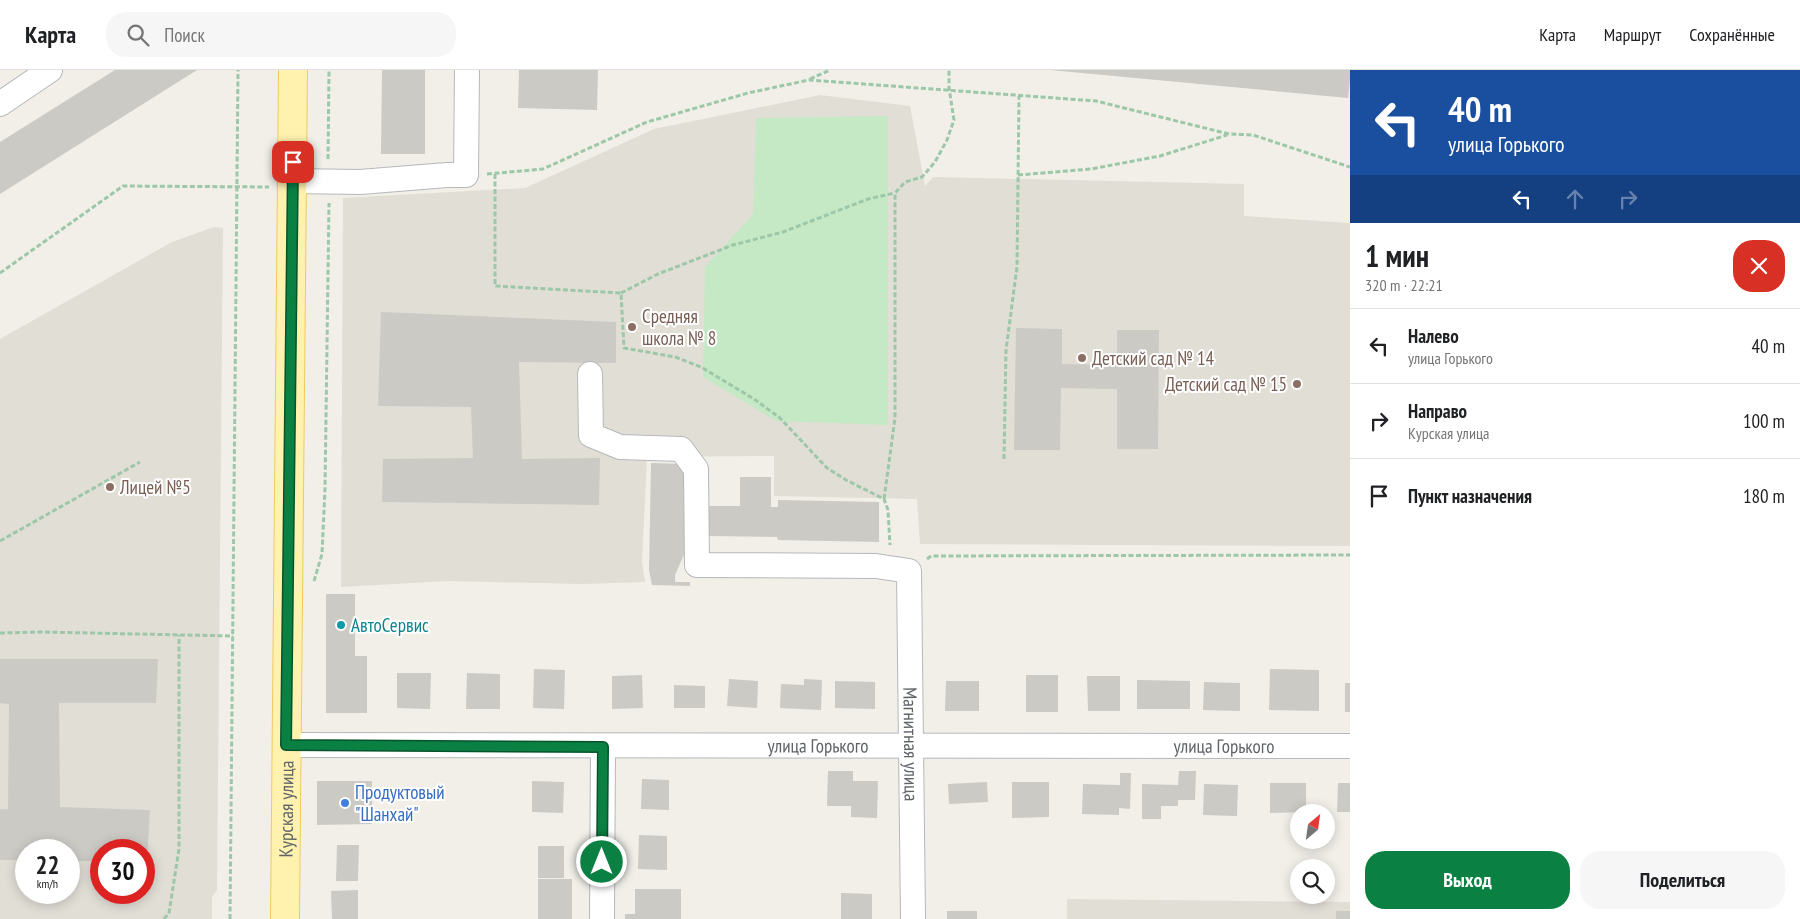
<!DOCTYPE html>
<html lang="ru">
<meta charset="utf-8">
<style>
body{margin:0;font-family:"PT Sans Narrow",sans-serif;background:#f6f6f6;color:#202124;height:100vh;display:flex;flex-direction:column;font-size:19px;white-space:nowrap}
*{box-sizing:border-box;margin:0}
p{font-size:16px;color:#757577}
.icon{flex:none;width:28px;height:28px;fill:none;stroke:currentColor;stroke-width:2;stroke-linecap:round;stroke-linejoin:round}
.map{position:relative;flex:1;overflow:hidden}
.panel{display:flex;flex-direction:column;background:#fff;width:450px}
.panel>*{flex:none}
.hud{background:#1a4fa0;color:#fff;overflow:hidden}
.needle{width:32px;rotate:29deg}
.tools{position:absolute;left:1290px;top:734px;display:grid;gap:10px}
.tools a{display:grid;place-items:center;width:45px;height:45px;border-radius:50%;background:#fff;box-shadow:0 2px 12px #0003;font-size:25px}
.speed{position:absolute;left:15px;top:769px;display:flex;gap:10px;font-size:25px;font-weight:700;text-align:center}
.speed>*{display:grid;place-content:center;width:65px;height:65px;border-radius:50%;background:#fff;box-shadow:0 2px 12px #0003;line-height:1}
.speed small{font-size:12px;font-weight:400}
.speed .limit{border:8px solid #d22;background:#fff;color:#111}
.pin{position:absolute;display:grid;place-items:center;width:42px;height:42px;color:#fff;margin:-21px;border-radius:10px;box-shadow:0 2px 8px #0006}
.me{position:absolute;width:55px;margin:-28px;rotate:0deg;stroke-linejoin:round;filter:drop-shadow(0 0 4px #0008)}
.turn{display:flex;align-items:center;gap:18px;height:105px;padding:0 15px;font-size:22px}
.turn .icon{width:65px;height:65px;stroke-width:2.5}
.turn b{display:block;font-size:35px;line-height:42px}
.lanes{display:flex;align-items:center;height:48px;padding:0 15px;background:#0003;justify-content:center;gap:25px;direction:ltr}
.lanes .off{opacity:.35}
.round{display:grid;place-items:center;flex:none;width:52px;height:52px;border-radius:20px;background:#f6f6f6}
.summary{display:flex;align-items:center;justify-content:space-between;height:85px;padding:0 15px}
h1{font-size:30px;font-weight:600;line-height:38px}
.action{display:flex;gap:10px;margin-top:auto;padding:10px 15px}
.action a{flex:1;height:58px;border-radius:20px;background:#0b8043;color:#fff;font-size:20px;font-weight:600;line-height:58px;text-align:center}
.action a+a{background:#f6f6f6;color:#202124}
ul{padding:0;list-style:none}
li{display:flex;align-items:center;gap:15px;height:75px;padding:0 15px;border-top:1px solid #e0e0e0}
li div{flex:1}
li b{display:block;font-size:19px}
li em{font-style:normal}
header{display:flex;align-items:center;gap:30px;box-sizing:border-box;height:70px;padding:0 25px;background:#fff;border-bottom:1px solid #e0e0e0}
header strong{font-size:24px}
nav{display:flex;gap:28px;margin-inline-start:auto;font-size:18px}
.search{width:350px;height:45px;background:#f6f6f6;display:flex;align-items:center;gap:12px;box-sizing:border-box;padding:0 18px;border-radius:20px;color:#757577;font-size:19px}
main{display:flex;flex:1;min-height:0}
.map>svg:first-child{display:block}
.education{fill:#e1ded6;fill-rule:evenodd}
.green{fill:#c5e8c5}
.building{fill:#cccac5}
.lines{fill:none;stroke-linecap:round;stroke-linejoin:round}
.minor-casing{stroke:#b5b8bc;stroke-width:26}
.major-casing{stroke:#f2c960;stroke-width:30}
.path{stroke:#9cc7a9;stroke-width:3;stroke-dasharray:5 2.5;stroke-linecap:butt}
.minor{stroke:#fff;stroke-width:24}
.major{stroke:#fff2af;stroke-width:28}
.route-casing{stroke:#07532c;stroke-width:12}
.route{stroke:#0b8043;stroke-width:9}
.education-dot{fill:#8d6e63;stroke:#fff;stroke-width:2}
.culture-dot{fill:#0f9aa8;stroke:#fff;stroke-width:2}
.shop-dot{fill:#3f7fe0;stroke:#fff;stroke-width:2}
.labels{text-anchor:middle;stroke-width:4;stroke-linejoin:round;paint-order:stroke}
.education-label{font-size:19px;fill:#785e54;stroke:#fff;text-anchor:start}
.culture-label{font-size:19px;fill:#0d838f;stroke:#fff;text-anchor:start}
.street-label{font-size:19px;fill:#5f6368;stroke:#fff}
.shop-label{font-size:19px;fill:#366cbe;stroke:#fff;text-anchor:start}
</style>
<header>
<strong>Карта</strong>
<div class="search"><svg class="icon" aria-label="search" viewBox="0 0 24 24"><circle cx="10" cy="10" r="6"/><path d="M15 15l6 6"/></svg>Поиск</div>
<nav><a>Карта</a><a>Маршрут</a><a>Сохранённые</a></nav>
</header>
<main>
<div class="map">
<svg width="1350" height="849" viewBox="0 0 1350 849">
<rect width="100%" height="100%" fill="#f1efe8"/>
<!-- education -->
<path class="education" d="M 820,25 L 910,36 L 925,116 L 933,107 L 1244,114 L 1244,146 L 1350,153 L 1350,476 L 920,474 L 917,429 L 774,426 L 774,386 L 647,387 L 642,492 L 645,512 L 582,514 L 448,511 L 341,517 L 343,128 L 525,118 L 654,59 Z
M 214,157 L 223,158 L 217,820 L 212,827 L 212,849 L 0,849 L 0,269 L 172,172 ZM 26,780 L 69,780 L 69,822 L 26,822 ZM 101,780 L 144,780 L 144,822 L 101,822 Z
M 1067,829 L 1350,832 L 1350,849 L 1067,849 Z"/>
<!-- green -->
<path class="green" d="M 888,46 L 888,355 L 776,351 L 703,307 L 705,197 L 753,144 L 756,48 Z"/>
<!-- building -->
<path class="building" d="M 115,0 L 197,0 L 0,124 L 0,72 Z
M 382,0 L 425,0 L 425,84 L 381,84 Z
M 519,0 L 598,0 L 597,40 L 518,38 Z
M 1050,0 L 1350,0 L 1350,10 L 1348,28 Z
M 381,242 L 616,252 L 616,293 L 519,292 L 522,389 L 600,388 L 599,435 L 382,432 L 383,389 L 473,388 L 471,337 L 378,336 Z
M 1016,258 L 1062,259 L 1062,294 L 1117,295 L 1117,260 L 1159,260 L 1158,379 L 1117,379 L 1117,319 L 1061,318 L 1060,380 L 1014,380 Z
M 651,393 L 684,394 L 686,480 L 675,505 L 675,512 L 690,512 L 690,516 L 652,515 L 649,500 Z
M 740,407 L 771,407 L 771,437 L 778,437 L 778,430 L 879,432 L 879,472 L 778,470 L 777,467 L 707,466 L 708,436 L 740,436 Z
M 326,524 L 355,524 L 355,586 L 367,586 L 367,643 L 326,643 Z
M 0,589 L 158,589 L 156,633 L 59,633 L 60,737 L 150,740 L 147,791 L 144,791 L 144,780 L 101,780 L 101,791 L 69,791 L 69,780 L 26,780 L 26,790 L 0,790 L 0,739 L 8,739 L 9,634 L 0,633 Z
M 534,599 L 565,600 L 564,639 L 533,638 Z
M 1270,599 L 1319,600 L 1319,641 L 1269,640 Z
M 397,603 L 431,603 L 430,639 L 397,638 Z
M 467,603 L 500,604 L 500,639 L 466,639 Z
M 642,605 L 643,638 L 612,639 L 612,606 Z
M 1026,605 L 1058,605 L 1058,642 L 1026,642 Z
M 1087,606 L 1120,606 L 1120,641 L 1088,641 Z
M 729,609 L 758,611 L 757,638 L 727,636 Z
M 804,609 L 822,610 L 821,640 L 780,638 L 781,614 L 804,615 Z
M 1137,610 L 1190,611 L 1190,639 L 1137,639 Z
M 835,611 L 875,612 L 875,639 L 835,638 Z
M 946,611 L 979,611 L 979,641 L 945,641 Z
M 1204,612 L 1240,613 L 1240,641 L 1203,640 Z
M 1345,613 L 1350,613 L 1350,642 L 1345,642 Z
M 674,615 L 705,616 L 705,638 L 674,638 Z
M 828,701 L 853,701 L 853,711 L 878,711 L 877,748 L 851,747 L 851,736 L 827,736 Z
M 1179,701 L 1196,701 L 1195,730 L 1178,730 L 1178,736 L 1161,736 L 1161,749 L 1142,749 L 1142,714 L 1178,715 Z
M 1120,703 L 1131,703 L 1130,739 L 1119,738 L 1119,745 L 1082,744 L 1083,714 L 1120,715 Z
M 642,709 L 669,710 L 669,740 L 641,739 Z
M 317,711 L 372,711 L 372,754 L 317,755 Z
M 532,711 L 564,712 L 563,743 L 532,742 Z
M 987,712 L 988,732 L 949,734 L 948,714 Z
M 1012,712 L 1049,712 L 1049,747 L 1012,748 Z
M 1270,713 L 1306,713 L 1306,742 L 1270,743 Z
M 1338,713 L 1350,713 L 1350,742 L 1337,742 Z
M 1204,714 L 1238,715 L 1237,746 L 1203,745 Z
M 639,765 L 667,766 L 667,800 L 638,799 Z
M 337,775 L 359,775 L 358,811 L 336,811 Z
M 538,776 L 564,776 L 564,808 L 538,808 Z
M 538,809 L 572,809 L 572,849 L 538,849 Z
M 635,819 L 681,819 L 681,849 L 625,849 L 625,844 L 635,844 Z
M 358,820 L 358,849 L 332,849 L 331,821 Z
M 841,823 L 872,824 L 872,849 L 841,849 Z
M 947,841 L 977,841 L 977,849 L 947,849 Z
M 1336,841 L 1350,841 L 1350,849 L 1336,849 Z"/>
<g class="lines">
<!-- minor casing -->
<g class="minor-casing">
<g id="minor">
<path d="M 0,34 L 50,0"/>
<path d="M 292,111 L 360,112 L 447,105 L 466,105 L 467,0"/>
<path id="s1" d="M 590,304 L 591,365 L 620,377 L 681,379 L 696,399 L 697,495 L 876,496 L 909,501 L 913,849"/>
<path id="s2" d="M 286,675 L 1350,676"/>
<path d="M 602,849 L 603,677"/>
</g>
</g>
<!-- major casing -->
<g class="major-casing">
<g id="major">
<path id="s3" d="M 285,849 L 293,0"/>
</g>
</g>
<!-- path -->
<path class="path" d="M 810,9 L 830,0
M 328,89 L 329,0
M 487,104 L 543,99 L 647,52 L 748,23 L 809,10 L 1096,31 L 1229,64 L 1253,65 L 1350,97
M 495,104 L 495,216 L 621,223 L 624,278 L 675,287 L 701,297 L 754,329 L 780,348 L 827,398 L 846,410 L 884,429 L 888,440 L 890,475
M 1018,105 L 1091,99 L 1160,86 L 1227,65
M 0,203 L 123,116 L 269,117
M 621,223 L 658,204 L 733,175 L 783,162 L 868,129 L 895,123
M 1004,389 L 1006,280 L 1017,197 L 1019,26
M 884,429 L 895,348 L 895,123 L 905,112 L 922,107 L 935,92 L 947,70 L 954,50 L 949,18 L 949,0
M 0,471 L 140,392
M 927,489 L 931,486 L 1350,485
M 314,511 L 322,484 L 325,419 L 329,133
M 0,563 L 41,562 L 233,566
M 164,849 L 169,843 L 179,779 L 179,565
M 230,849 L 238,0"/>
<!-- minor -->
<use href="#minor" class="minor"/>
<!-- major -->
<use href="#major" class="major"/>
</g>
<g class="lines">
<!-- route casing -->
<g class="route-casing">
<path id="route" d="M 293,92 L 286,675 L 603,677 L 602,792"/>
</g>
<!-- route -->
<use href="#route" class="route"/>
</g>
<!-- markers -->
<g class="education-dot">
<circle cx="632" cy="257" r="5"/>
<circle cx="1082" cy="288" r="5"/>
<circle cx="1297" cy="314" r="5"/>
<circle cx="110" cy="417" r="5"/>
</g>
<circle class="culture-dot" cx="341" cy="555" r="5"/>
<circle class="shop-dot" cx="345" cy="733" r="5"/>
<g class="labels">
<!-- education labels -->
<g class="education-label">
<text x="642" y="253">Cредняя<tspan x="642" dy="22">школа № 8</tspan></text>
<text x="1092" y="295">Детский сад № 14</text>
<text x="1287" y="321" text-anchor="end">Детский сад № 15</text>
<text x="120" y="424">Лицей №5</text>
</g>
<!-- culture labels -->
<g class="culture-label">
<text x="351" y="562">АвтоСервис</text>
</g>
<!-- street labels -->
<g class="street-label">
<text dy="7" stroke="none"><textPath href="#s1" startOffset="660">Магнитная улица</textPath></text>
<text dy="7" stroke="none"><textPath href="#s2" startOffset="532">улица Горького</textPath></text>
<text dy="7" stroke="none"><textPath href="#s2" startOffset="938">улица Горького</textPath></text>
<text dy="7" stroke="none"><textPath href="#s3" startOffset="110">Курская улица</textPath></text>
</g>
<!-- shop labels -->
<g class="shop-label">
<text x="355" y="729">Продуктовый<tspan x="355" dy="22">"Шанхай"</tspan></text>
</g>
</g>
</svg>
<div class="tools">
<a><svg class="needle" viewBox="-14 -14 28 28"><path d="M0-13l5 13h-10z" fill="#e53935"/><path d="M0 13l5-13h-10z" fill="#757577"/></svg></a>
<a><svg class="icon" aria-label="search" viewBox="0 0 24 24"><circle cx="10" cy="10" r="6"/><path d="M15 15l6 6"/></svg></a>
</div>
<div class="speed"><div>22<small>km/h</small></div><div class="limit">30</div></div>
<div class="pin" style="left:293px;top:92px;background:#d93025"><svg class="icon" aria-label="arrive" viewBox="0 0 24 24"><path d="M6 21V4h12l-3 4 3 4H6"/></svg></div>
<svg class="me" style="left:602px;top:792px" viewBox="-20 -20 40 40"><circle r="17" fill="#0b8043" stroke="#fff" stroke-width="3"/><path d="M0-11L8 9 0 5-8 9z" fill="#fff"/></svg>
</div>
<section class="panel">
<div class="hud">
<div class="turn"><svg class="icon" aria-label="left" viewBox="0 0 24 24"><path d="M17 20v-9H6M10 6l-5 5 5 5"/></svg><div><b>40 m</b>улица Горького</div></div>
<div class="lanes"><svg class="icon" aria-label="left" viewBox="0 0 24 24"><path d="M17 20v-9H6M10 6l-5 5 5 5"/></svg><svg class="icon off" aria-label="ahead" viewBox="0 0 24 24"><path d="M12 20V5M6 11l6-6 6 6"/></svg><svg class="icon off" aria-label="right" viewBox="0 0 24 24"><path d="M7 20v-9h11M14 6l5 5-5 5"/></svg></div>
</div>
<div class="summary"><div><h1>1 мин</h1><p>320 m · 22:21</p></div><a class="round" style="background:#d93025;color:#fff"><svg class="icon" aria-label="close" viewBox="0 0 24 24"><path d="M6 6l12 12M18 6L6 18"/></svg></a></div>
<ul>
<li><svg class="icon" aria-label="left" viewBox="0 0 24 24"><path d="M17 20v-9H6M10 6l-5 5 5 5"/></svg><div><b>Налево</b><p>улица Горького</p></div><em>40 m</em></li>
<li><svg class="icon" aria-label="right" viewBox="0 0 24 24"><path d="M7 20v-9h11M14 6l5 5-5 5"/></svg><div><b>Направо</b><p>Курская улица</p></div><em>100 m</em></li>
<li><svg class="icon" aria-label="arrive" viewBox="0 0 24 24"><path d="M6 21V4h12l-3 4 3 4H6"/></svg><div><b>Пункт назначения</b></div><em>180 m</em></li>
</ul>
<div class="action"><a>Выход</a><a>Поделиться</a></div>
</section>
</main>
